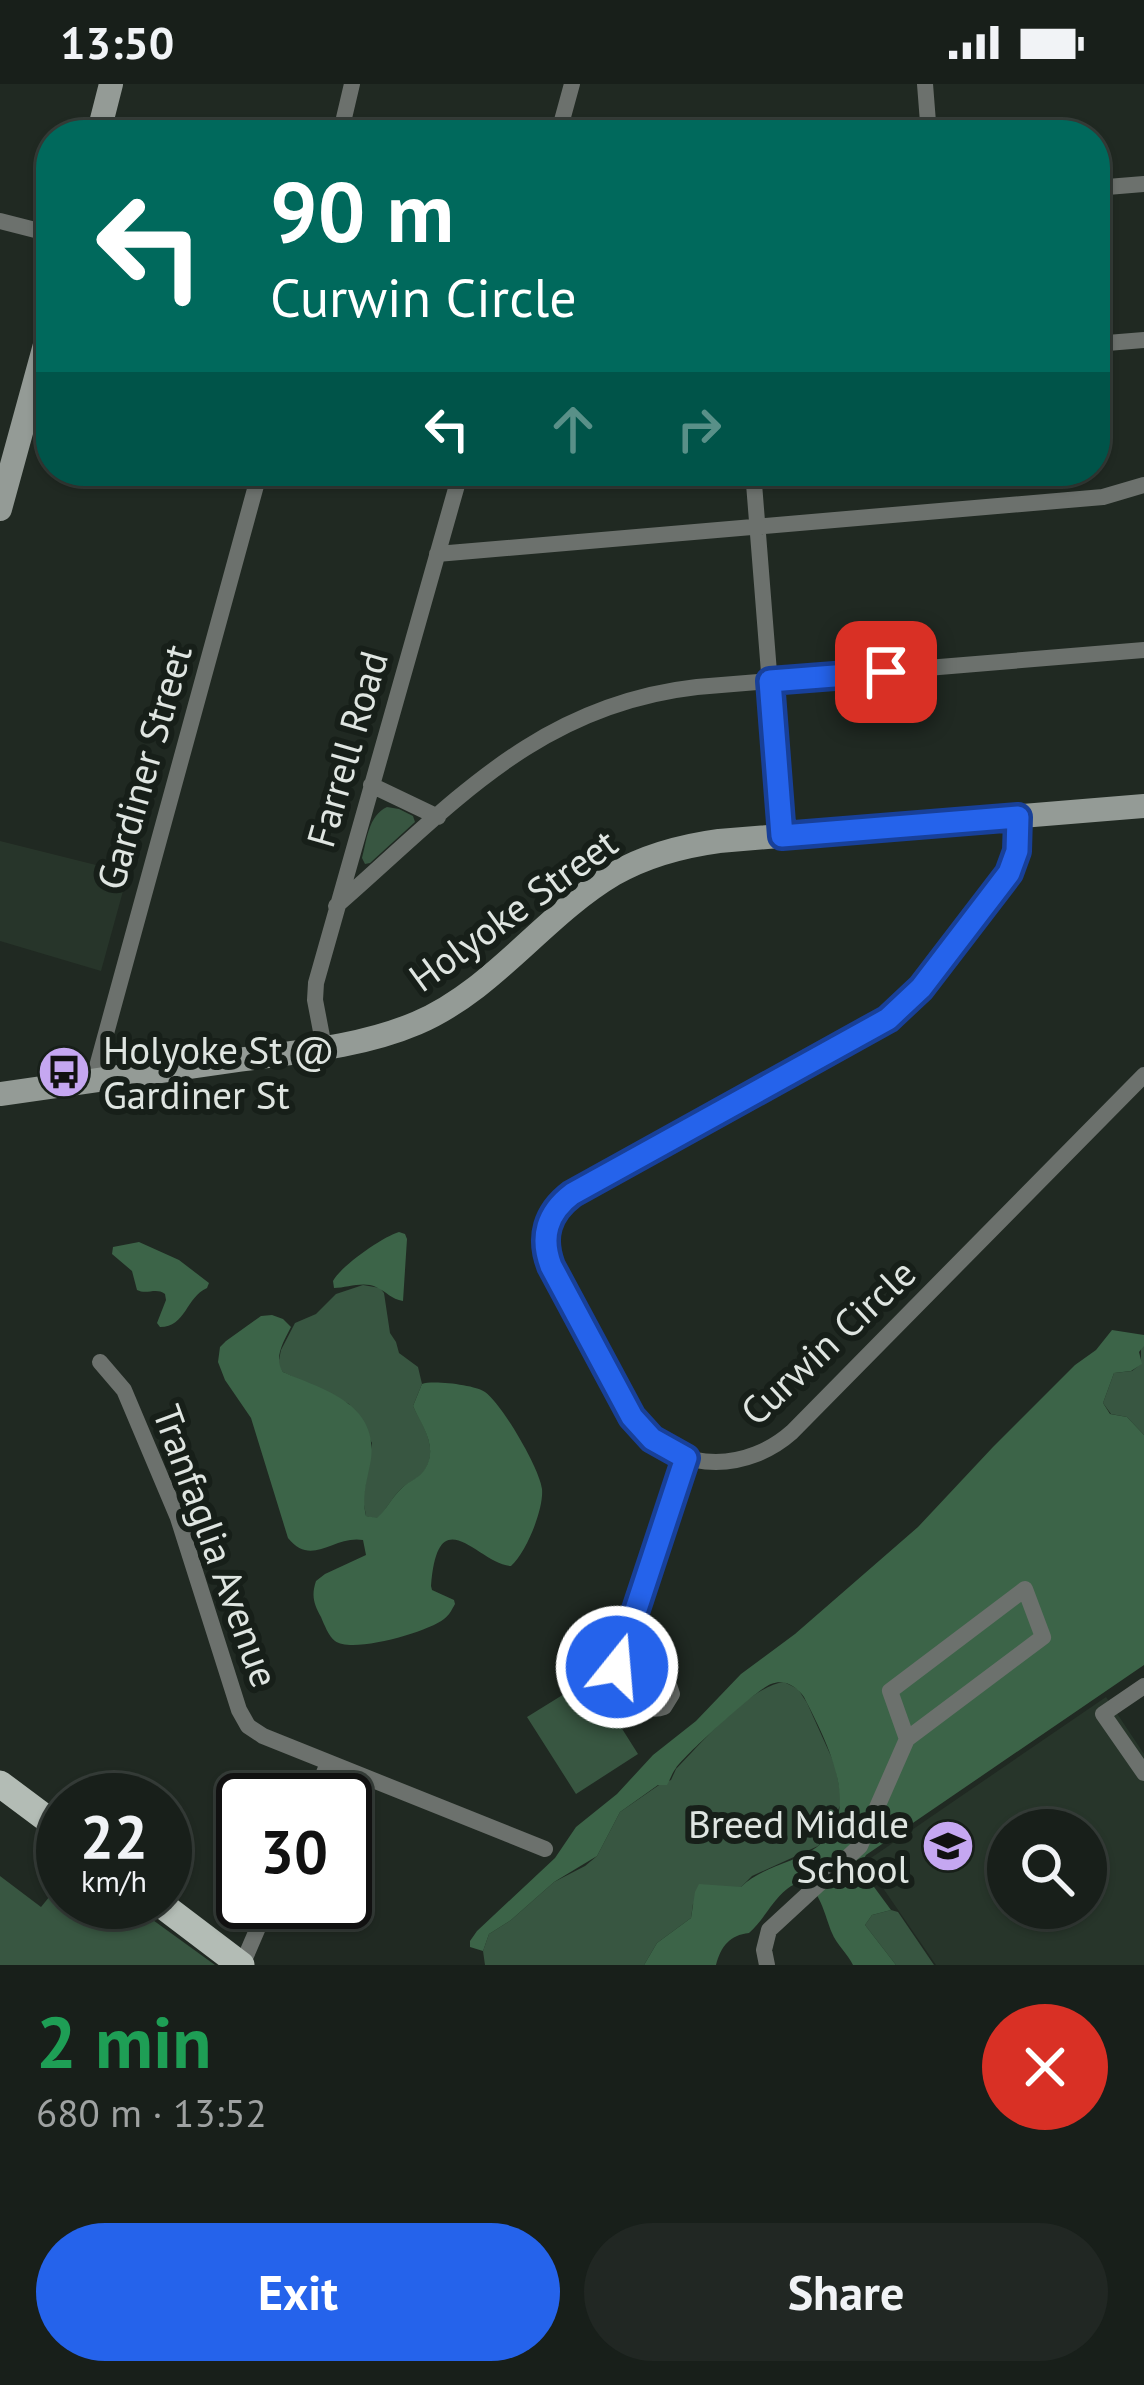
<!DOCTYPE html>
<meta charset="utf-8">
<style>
body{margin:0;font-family:"PT Sans",sans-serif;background:#212723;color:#f1f3f6;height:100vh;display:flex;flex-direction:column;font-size:45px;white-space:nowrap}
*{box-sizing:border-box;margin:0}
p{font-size:39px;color:#9fa2a2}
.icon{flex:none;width:66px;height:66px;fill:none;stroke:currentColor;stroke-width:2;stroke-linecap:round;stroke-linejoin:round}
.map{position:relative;height:1881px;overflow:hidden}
.side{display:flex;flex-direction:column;background:#181f1a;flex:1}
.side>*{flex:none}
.top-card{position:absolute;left:36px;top:36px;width:1074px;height:366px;border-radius:48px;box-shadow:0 3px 9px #0004,0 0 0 3px #363d39;background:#00695c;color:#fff;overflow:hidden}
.buttons{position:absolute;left:987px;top:1725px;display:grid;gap:24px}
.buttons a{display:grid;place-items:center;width:120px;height:120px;border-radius:50%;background:#181f1a;box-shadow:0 3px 9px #0004,0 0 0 3px #363d39;font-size:60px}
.speed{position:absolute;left:36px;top:1689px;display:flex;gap:24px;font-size:60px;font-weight:700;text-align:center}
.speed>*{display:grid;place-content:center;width:156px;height:156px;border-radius:50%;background:#181f1a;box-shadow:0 3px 9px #0004,0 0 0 3px #363d39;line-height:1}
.speed small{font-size:30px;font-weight:400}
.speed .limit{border:6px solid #111;border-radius:18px;background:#fff;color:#111}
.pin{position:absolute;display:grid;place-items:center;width:102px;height:102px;color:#fff;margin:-51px;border-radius:24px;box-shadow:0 6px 18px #0006}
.me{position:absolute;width:132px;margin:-66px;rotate:17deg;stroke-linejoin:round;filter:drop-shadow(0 0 9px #0008)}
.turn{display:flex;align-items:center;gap:42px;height:252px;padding:0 36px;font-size:54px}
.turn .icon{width:156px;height:156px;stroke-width:2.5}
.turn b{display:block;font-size:84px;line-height:102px}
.lanes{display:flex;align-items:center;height:114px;padding:0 36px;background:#0003;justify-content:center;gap:60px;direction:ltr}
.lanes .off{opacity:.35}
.round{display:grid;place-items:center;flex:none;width:126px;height:126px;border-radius:63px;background:#212723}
.headline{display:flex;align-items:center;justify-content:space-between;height:204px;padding:0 36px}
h1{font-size:72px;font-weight:600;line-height:90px;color:#1e9e55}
.button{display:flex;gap:24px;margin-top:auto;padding:24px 36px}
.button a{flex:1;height:138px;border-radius:72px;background:#2563eb;color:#fff;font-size:48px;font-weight:600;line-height:138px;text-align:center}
.button a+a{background:#212723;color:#f1f3f6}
.status{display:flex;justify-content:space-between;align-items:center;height:84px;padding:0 60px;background:#181f1a;direction:ltr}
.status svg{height:33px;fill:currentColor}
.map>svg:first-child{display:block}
.built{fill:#27352a;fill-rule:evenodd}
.green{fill:#385641}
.forest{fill:#3c6448}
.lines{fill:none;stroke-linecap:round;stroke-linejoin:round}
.minor{stroke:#6c716d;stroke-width:16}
.secondary{stroke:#949b96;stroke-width:24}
.primary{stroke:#b3bcb5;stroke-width:27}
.route-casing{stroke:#184099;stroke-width:30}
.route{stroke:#2563eb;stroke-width:21}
.labels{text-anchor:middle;stroke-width:12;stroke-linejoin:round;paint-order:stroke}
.street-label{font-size:39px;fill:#dfe5e1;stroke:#171f19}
.poi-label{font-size:39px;fill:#dfe5e1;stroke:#171f19;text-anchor:start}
</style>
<div class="status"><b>13:50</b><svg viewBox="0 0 49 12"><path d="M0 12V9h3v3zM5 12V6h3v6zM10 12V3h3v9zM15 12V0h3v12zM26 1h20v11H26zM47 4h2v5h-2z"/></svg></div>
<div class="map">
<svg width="1144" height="1881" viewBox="0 0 1144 1881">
<rect width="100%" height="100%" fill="#202922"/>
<!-- built -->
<path class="built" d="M 0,757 L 128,789 L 101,887 L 0,857 Z
M 1106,1613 L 1144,1670 L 1144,1881 L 936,1881 L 865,1778 ZM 1008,1746 L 1086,1746 L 1086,1824 L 1008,1824 Z"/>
<!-- green -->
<path class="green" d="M 387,723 L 399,725 L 413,732 L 415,738 L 370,779 L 365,780 L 362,774 C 367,756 368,732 387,723 Z
M 363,1201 L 380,1204 L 384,1209 L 390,1249 L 396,1258 L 399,1269 L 418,1283 L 422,1300 L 413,1322 C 422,1341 439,1363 425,1386 C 420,1394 409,1398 402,1404 C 392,1413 387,1425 377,1435 L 366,1432 L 363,1415 L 372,1359 L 349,1320 L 283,1288 L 278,1281 L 281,1266 L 295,1239 L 316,1230 L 336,1210 Z
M 1141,1262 L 1144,1262 L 1144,1351 L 1127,1333 L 1111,1330 L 1103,1319 L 1114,1289 L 1132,1287 L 1141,1280 Z
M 590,1594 L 638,1670 L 576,1710 L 527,1633 Z
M 784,1598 L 798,1605 L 807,1619 L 835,1681 L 842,1717 L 827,1752 L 818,1762 L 752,1792 L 741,1803 L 728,1803 L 693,1820 L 691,1834 L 657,1859 L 644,1881 L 485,1881 L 483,1867 L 489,1850 L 511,1836 L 554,1798 L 585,1782 L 597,1772 L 620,1728 L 659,1701 L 671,1696 L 676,1685 C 702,1659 748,1603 784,1598 Z
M 0,1792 L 41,1823 L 63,1796 L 63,1818 L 128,1818 L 215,1881 L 0,1881 Z
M 891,1826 L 898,1828 L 934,1881 L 896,1881 L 865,1841 L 872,1831 Z"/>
<!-- forest -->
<path class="forest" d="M 399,1148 L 405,1150 L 407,1155 L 403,1217 C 391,1215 387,1208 376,1203 C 363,1197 347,1204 334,1204 L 333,1197 C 341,1182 382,1153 399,1148 Z
M 139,1158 L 179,1176 L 209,1199 L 207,1204 C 186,1213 186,1243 160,1243 L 157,1239 L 166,1216 L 165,1210 C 156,1203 147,1211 137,1206 L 132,1187 L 112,1170 L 113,1163 Z
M 272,1231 L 283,1235 L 291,1243 C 284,1257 273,1274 283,1288 C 324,1306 378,1319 371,1375 C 368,1394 361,1412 366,1432 L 377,1434 C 387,1425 392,1413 402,1404 C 409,1397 420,1394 425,1385 C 439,1362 421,1341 413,1322 L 422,1300 C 433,1296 475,1301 485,1308 C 502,1320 540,1385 542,1405 C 544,1425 526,1469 511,1482 C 478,1480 438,1412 431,1502 L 432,1506 L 454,1516 L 455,1520 C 451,1527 450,1530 444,1535 C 428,1548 352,1570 335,1557 C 329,1553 324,1540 321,1533 C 314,1520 311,1512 316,1497 L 325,1490 L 366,1471 L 363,1456 C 333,1451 312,1484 288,1454 L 251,1334 L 225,1296 L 218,1278 L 220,1263 L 226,1257 L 261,1232 Z
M 1112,1246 L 1144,1251 L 1144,1262 L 1139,1268 L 1142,1280 L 1131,1287 L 1114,1289 L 1103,1319 L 1110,1330 L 1127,1333 L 1144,1351 L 1144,1581 L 866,1771 L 863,1776 L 863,1788 L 891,1826 L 872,1831 L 865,1841 L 896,1881 L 853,1881 C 848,1870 836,1860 832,1849 C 824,1831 816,1783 787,1805 C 771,1818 764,1836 749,1849 C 730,1851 721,1862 716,1881 L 644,1881 L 657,1859 L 691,1834 L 695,1808 L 699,1800 L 741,1803 C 762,1782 793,1780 817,1763 C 866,1728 824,1653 804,1613 C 796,1602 785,1595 771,1600 C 756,1606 687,1669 676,1684 C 672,1689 670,1696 667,1701 L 658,1701 L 620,1728 L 597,1772 L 554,1798 L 511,1836 L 489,1850 L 483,1867 L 470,1863 L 470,1857 L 477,1847 L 555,1774 L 576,1743 L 617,1710 L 653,1671 L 696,1637 L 741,1590 L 795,1550 L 918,1443 L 993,1363 L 1075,1281 L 1096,1266 Z"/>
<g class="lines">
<!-- minor -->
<path class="minor" d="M 925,0 L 929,51
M 340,51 L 352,0
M 558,51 L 572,0
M 1095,104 L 1144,100
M 0,137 L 51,150
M 1095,260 L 1144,256
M 753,387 L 782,752
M 437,470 L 1103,413 L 1144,401
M 371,701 L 438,733
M 1018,733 L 1018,761 L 1012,784 L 921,904 L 896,929 L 865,950 L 566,1114 C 545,1134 541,1155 551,1182 C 568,1215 586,1248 604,1281 C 615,1302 625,1327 642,1345 C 683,1390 748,1387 792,1348 L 1144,991
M 336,822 C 451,722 536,621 697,603 L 1144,566
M 324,963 L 315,916 L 316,899 L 461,387
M 93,997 L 260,387
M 100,1278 L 124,1306 L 178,1434 L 239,1626 L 248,1642 L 263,1652 L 545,1765
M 619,1570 L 667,1595 L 672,1610 L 664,1623 C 637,1633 616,1597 618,1573 L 686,1374
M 1144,1602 L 1103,1630 L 1144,1689
M 313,1716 L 328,1679
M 242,1881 L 269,1818
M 767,1881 L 764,1866 L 769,1846 L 860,1762 L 907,1655 L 1043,1553 L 1025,1505 L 890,1607 L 907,1655"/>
<!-- secondary -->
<path class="secondary" d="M 98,51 L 111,0
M 0,425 L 51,239
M 0,1010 C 79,998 158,987 237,976 C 297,968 361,963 417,939 C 494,906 543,832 614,790 C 647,771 682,762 719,757 L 1144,722"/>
<!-- primary -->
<path class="primary" d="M 0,1700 L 63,1747
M 158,1818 L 241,1881"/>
</g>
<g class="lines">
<!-- route casing -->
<g class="route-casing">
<path id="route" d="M 617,1583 L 686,1374 L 652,1355 L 632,1333 L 551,1182 C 540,1153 547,1129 572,1110 L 888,935 L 921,904 L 1009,789 L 1017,767 L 1018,733 L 782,752 L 770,597 L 886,588"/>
</g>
<!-- route -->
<use href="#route" class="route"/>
</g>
<!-- icons -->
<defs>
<g id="bus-disc" transform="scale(2.7)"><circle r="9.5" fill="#c5a7f1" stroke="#171f19"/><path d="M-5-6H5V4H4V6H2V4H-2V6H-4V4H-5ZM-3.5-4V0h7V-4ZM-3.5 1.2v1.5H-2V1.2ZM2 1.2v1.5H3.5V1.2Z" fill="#111"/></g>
<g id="school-disc" transform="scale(2.7)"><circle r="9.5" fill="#c5a7f1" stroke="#171f19"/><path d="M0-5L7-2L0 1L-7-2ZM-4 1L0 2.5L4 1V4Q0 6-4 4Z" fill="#111"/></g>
</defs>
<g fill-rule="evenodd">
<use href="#bus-disc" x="64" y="988"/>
<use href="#school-disc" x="948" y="1762"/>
</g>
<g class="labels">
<!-- street labels -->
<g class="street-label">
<text transform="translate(347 665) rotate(-74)" y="14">Farrell Road</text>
<text transform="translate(144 683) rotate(-74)" y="14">Gardiner Street</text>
<text transform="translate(513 826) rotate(-36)" y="14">Holyoke Street</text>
<text transform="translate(828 1258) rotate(-43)" y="14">Curwin Circle</text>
<text transform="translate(216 1462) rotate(70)" y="14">Tranfaglia Avenue</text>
</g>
<!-- poi labels -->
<g class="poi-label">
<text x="103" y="980">Holyoke St @<tspan x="103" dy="45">Gardiner St</tspan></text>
<text x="909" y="1754" text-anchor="end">Breed Middle<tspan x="909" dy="45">School</tspan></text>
</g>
</g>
</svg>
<div class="buttons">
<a><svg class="icon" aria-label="search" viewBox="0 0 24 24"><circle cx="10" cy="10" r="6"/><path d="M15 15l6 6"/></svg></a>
</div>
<div class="speed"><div>22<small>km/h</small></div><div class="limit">30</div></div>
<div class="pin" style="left:886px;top:588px;background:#d93025"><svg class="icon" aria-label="arrive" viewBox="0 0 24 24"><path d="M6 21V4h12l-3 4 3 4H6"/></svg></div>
<svg class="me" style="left:617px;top:1583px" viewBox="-20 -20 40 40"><circle r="17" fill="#2563eb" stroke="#fff" stroke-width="3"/><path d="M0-11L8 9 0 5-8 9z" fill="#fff"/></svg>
<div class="top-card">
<div class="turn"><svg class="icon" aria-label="left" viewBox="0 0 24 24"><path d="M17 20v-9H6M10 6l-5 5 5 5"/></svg><div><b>90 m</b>Curwin Circle</div></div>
<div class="lanes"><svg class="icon" aria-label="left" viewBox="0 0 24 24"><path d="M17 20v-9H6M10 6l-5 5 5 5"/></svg><svg class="icon off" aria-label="ahead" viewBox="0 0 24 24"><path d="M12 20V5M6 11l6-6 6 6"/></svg><svg class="icon off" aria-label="right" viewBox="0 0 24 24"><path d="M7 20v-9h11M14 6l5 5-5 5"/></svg></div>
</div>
</div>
<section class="side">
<div class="headline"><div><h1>2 min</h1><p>680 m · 13:52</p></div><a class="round" style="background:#d93025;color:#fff"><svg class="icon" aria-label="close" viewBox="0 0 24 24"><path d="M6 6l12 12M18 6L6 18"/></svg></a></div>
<div class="button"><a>Exit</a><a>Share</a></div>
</section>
